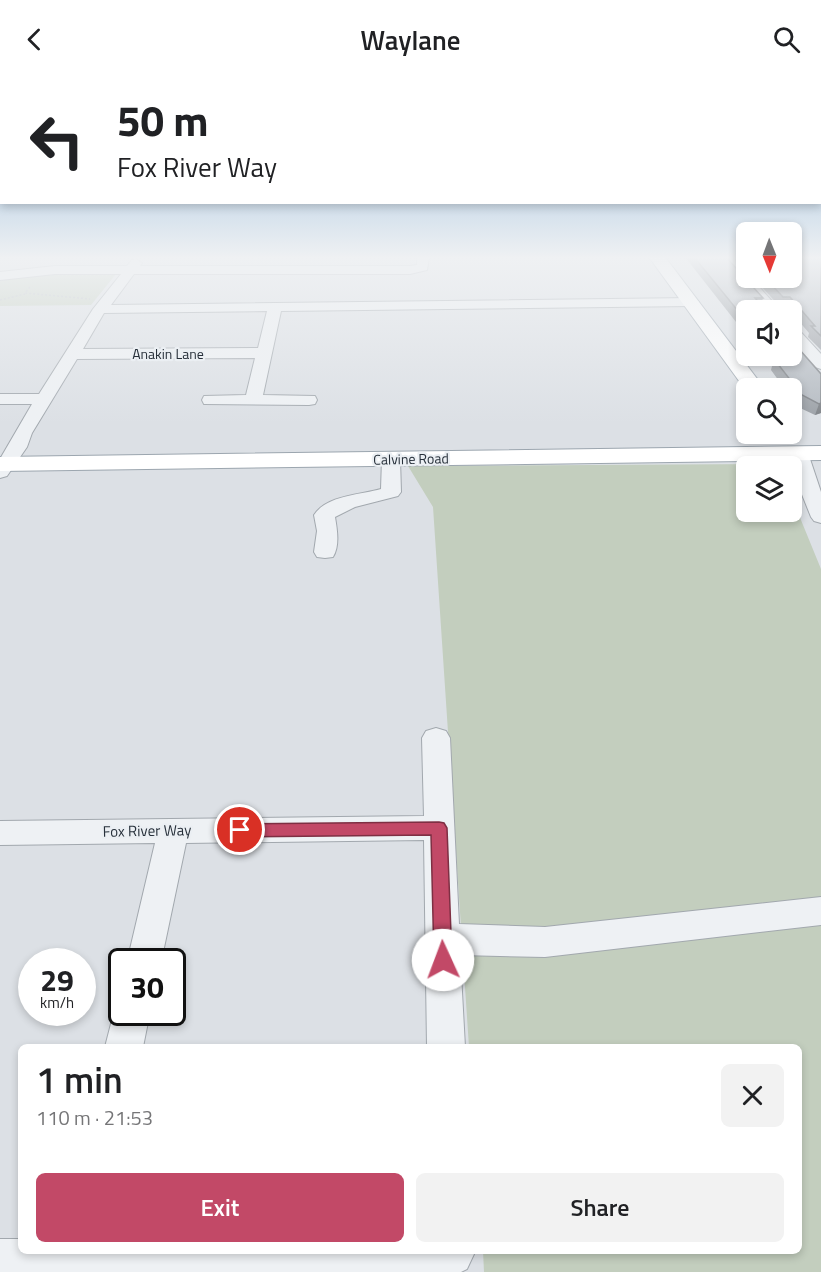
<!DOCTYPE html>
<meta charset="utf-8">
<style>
body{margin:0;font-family:"Titillium Web",sans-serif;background:#f2f2f2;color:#202124;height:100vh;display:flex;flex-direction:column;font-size:22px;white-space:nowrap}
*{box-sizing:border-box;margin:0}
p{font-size:20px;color:#757577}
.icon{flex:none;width:33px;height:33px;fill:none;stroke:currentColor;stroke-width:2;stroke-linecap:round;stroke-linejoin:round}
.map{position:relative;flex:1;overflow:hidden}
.side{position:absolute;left:18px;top:966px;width:784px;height:210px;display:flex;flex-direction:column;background:#fff;border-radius:9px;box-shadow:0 3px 9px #0003}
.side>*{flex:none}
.banner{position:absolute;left:0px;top:0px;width:822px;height:126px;box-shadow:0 3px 9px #0003;background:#fff;color:#202124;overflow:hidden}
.needle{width:39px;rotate:179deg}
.tools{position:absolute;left:736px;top:144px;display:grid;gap:12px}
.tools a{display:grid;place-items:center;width:66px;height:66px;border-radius:9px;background:#fff;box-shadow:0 3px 9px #0003;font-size:30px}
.speed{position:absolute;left:18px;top:870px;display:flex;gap:12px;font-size:30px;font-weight:700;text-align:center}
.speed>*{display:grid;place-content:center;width:78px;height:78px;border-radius:50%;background:#fff;box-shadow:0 3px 9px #0003;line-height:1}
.speed small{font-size:15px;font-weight:400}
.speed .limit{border:3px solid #111;border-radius:9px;background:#fff;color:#111}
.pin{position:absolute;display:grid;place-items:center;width:51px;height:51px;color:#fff;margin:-26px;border:3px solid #fff;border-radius:50%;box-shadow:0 2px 6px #0007}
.me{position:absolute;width:66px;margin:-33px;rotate:358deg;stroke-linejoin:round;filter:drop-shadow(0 0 4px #0008)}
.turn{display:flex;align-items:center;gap:21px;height:126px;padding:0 18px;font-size:27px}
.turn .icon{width:78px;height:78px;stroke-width:2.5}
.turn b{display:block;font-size:42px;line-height:51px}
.round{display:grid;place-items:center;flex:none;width:63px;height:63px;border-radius:9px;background:#f2f2f2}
.summary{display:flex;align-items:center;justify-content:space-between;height:102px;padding:0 18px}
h1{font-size:36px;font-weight:600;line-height:45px}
.action{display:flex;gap:12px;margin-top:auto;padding:12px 18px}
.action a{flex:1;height:69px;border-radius:9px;background:#c24967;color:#fff;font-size:24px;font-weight:600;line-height:69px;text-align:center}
.action a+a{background:#f2f2f2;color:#202124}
header{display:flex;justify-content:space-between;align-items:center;height:78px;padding:0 18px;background:#fff;font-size:27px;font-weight:600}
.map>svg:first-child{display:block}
.green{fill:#c3cebe}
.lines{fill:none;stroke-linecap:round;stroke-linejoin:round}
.minor-casing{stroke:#a2a8ae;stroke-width:2}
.major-casing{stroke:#9ca6af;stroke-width:2}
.path{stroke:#b6bbc0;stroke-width:1.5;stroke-dasharray:2 2;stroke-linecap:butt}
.minor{fill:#eef1f4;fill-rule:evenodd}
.major{fill:#fff;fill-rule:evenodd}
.wall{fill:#9ba0a6}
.shaded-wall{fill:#7e8287}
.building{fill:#b4bac1;stroke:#7e8287;stroke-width:1.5}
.route{fill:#c24967;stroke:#7e2f43;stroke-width:1.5}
.labels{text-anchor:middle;stroke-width:4.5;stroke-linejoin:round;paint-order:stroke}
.far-street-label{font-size:14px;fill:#27303a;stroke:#ebeff3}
.street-label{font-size:15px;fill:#27303a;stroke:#ebeff3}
</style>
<header><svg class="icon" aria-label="back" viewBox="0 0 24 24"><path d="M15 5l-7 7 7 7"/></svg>Waylane<svg class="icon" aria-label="search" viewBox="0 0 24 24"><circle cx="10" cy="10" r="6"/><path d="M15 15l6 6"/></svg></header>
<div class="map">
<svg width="821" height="1194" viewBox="0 0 821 1194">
<rect width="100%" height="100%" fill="#dce0e5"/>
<!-- green -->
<path class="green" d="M 34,196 L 116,196 L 91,227 L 0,228 L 0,203 Z
M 778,386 L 779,388 L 747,388 L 747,434 L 792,434 L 792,420 L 821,491 L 821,1194 L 484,1194 L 483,1173 L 800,1173 L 800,969 L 469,969 L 433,429 L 408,388 Z"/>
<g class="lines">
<!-- minor casing -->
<g class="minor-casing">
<path id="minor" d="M 417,179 L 429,179 L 427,192 L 410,196 L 134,196 L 111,227 L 692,220 L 699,224 L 692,228 L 281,233 L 263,317 L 315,318 L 317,322 L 315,326 L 309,327 L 204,326 L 202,322 L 204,318 L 246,317 L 255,280 L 77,281 L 32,355 L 27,369 L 7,398 L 0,400 L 0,381 L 32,326 L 0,326 L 0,316 L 39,316 L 93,231 L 121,196 L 55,196 L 0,202 L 0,194 L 55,188 L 127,188 L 132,182 L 136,181 L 142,185 L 140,188 L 410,188 L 417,187 ZM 267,233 L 258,270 L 83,271 L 104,235 Z
M 719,179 L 732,179 L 747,195 L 747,200 L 751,200 L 780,232 L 766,232 Z
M 792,249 L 797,250 L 821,276 L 821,291 L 815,289 L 792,262 Z
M 800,370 L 807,372 L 821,414 L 821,445 L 814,443 L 811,439 L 793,394 L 791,376 L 793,372 Z
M 391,375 L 398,377 L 400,381 L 401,414 L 398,418 L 355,429 L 335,439 C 337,451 340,468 333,479 L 325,480 L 317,479 L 314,474 L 317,453 L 314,437 C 327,417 360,417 381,411 L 382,381 L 384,377 Z
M 436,650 L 446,653 L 450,660 L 459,846 L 545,849 L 821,819 L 821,847 L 545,879 L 460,877 L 465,969 L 427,969 L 424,762 L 186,765 L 161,884 L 127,884 L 155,765 L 0,767 L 0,743 L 424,738 L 422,660 L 426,653 Z
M 122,921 L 122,934 L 150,934 L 143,969 L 105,969 L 114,934 Z
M 0,1161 L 21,1161 L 21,1173 L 473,1173 L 474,1176 L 467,1191 L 461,1194 L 0,1194 Z"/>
</g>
<!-- major casing -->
<g class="major-casing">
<path id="major" d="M 649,179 L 665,179 L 764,310 L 747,310 L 747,314 Z
M 821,368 L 821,382 L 0,393 L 0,379 Z"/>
</g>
<!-- path -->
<path class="path" d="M 30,209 L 25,215 L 90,221
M 0,222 L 25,216"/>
<!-- minor -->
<use href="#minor" class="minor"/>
<!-- major -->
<use href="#major" class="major"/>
</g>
<!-- wall -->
<path class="wall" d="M 685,179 L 726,179 L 763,220 L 761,227 L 747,232 L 747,258 Z
M 735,179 L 747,179 L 747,192 Z
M 821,179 L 821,272 L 808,259 L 809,255 L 792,235 L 792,232 L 790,232 L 787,229 L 780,229 L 754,200 L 792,200 Z
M 792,248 L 793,253 L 800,261 L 798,270 L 821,296 L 821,335 L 815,337 L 798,329 L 792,321 L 792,310 L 784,310 L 771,292 L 772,288 L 763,278 L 792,278 Z"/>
<!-- shaded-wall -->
<path class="shaded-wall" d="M 821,325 L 821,335 L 815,337 L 819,326 Z"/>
<!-- building -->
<path class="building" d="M 694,179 L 726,179 L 763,220 L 755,220 L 766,232 L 747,232 L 747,244 Z
M 792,179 L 821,179 L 821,258 L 811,248 L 815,248 L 790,219 L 783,219 L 765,200 L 792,200 Z
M 792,248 L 793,253 L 800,261 L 792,261 Z
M 792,263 L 821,296 L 821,325 L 819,326 L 802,317 L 774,281 L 778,281 L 774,278 L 792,278 Z"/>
<!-- sky -->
<linearGradient id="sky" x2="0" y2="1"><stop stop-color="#88b3d9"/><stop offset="0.52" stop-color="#eff1f3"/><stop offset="1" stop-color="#eff1f3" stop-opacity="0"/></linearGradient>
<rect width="821" height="346" fill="url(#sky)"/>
<!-- route -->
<path class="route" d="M 439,744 L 444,745 L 447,750 L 452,882 L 449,888 L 443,891 L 436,888 L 434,882 L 431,757 L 240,759 L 234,757 L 232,752 L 234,748 L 240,746 Z"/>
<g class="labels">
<!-- far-street labels -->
<g class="far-street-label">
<text x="168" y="281">Anakin Lane</text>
<text transform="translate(411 381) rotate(-1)" y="5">Calvine Road</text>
</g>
<!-- street labels -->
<g class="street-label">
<text transform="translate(147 753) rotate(-1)" y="5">Fox River Way</text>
</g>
</g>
</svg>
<div class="tools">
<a><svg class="needle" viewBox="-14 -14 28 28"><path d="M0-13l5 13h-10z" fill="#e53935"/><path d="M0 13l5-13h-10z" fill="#757577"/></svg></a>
<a><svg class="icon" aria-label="sound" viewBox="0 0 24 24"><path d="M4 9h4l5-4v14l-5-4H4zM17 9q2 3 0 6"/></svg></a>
<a><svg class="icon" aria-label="search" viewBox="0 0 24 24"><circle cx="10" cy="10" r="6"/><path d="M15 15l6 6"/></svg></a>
<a><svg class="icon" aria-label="layers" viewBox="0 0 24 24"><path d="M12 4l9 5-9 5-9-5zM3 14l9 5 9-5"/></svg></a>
</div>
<div class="speed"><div>29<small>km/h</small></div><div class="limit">30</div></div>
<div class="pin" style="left:240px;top:752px;background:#d93025"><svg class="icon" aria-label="arrive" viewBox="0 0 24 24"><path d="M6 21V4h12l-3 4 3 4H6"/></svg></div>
<svg class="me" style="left:443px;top:882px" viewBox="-20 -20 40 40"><circle r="19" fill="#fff"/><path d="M0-13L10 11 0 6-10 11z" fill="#c24967"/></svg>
<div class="banner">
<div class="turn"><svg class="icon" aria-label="left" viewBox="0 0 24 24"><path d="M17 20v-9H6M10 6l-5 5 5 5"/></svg><div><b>50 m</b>Fox River Way</div></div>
</div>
<section class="side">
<div class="summary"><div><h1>1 min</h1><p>110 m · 21:53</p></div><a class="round"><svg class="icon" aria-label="close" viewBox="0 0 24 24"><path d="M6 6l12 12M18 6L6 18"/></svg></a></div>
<div class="action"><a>Exit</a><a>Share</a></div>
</section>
</div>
